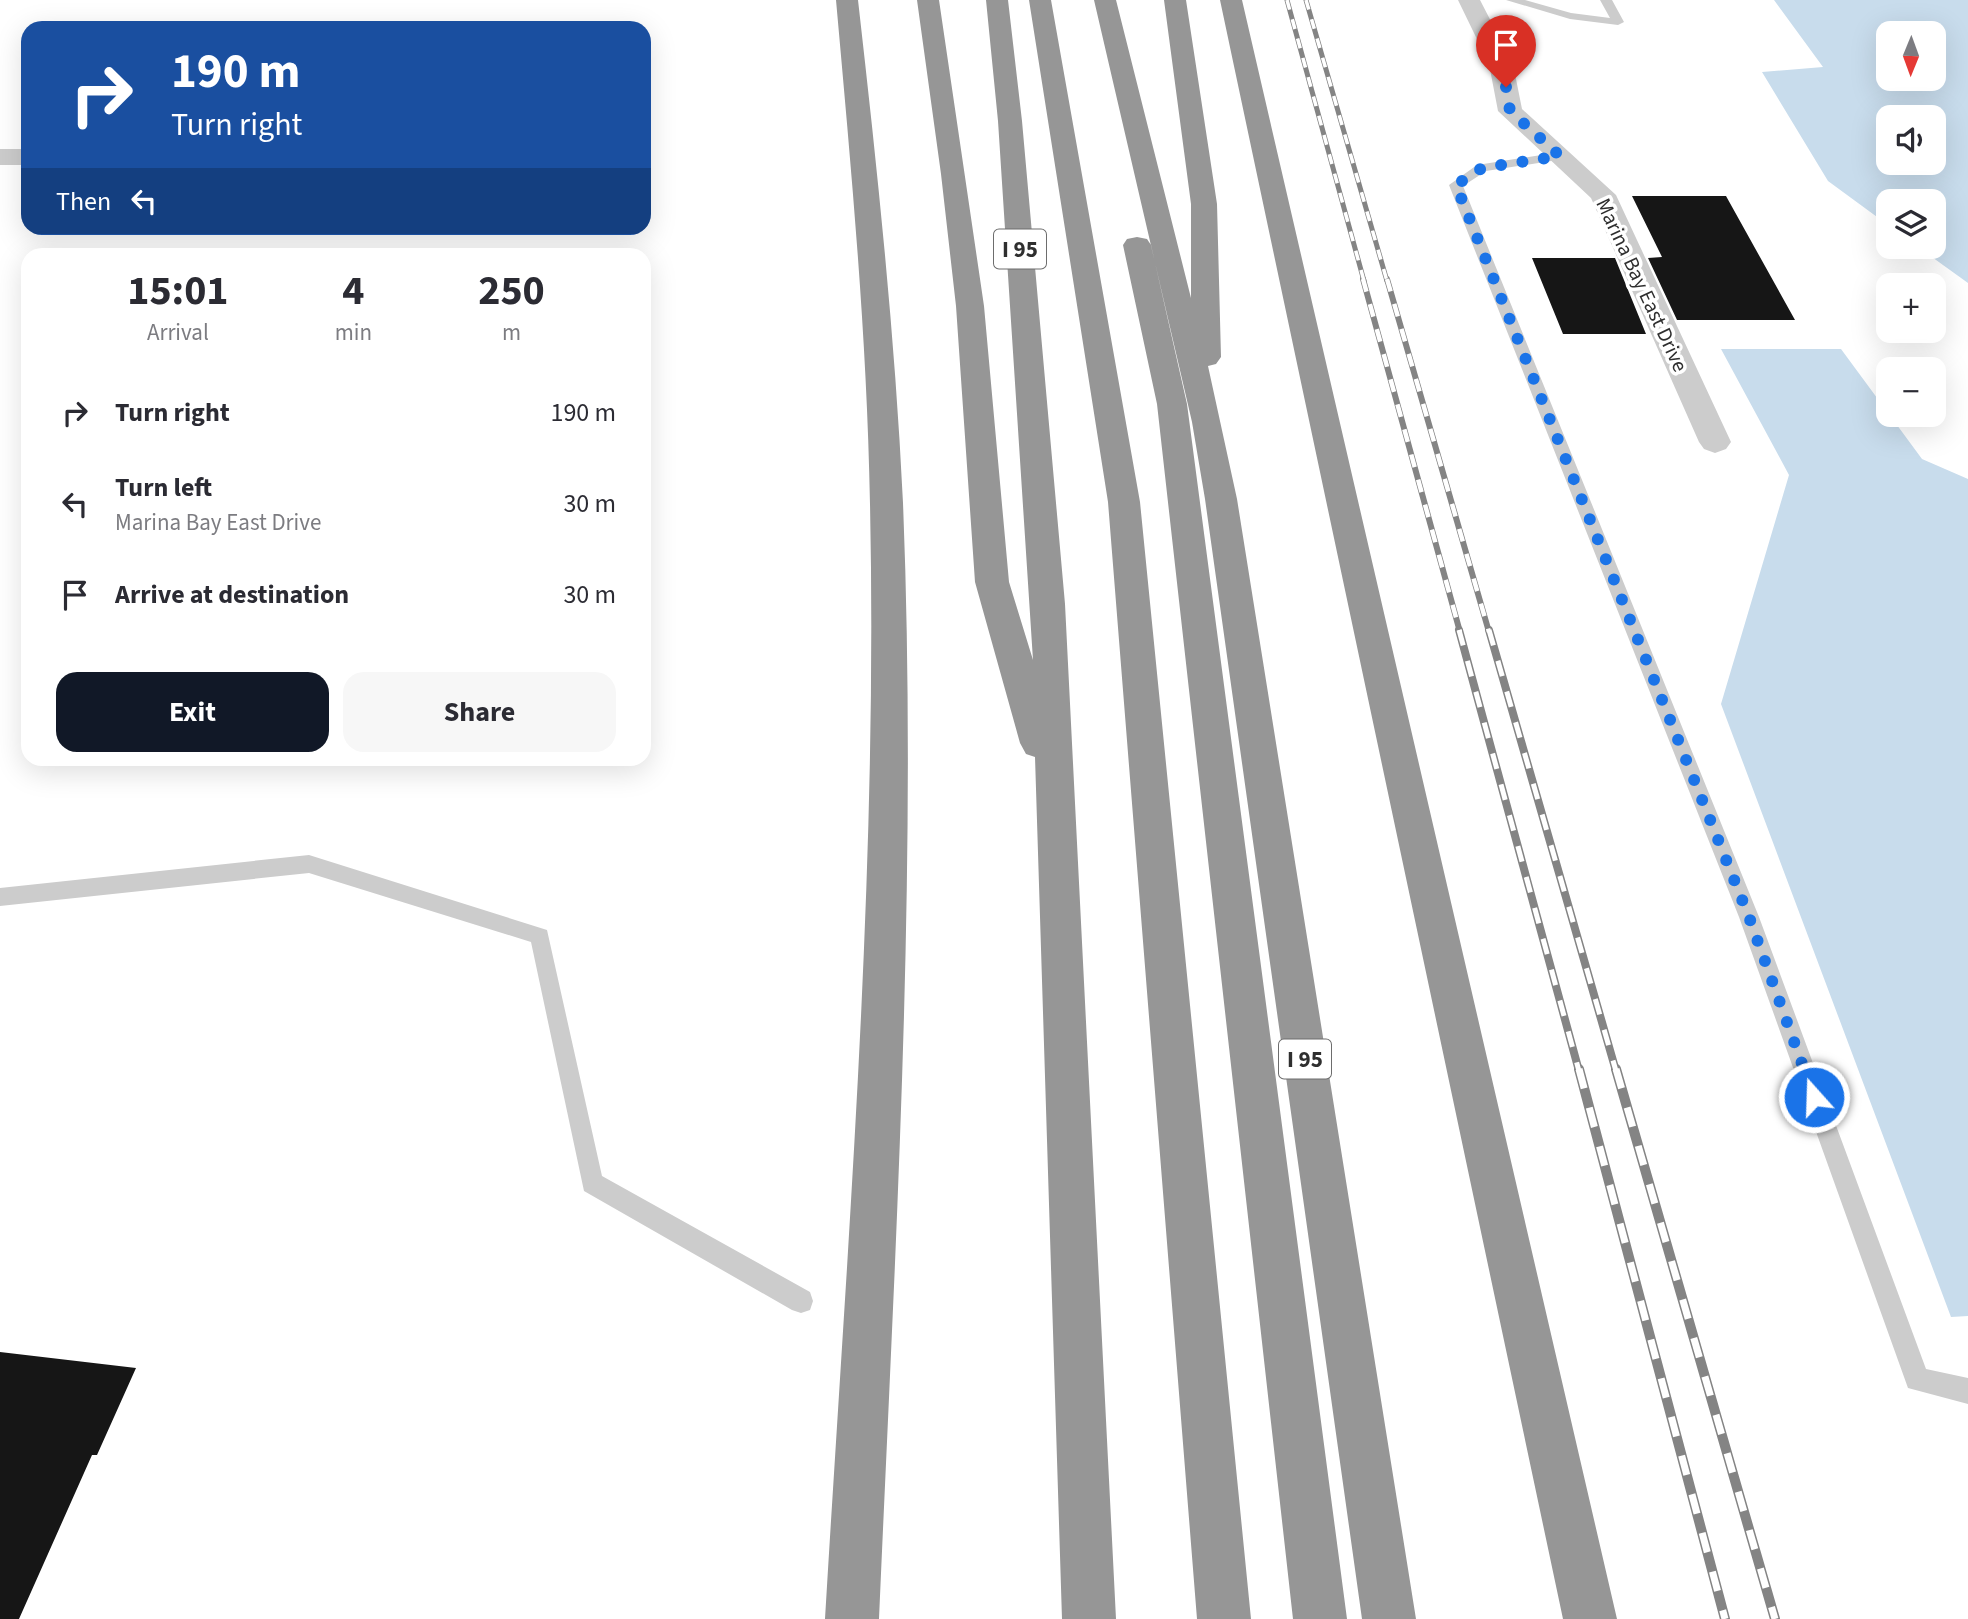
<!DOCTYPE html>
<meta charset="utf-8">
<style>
body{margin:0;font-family:"Source Sans 3",sans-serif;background:#f7f7f7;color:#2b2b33;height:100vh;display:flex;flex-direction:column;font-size:26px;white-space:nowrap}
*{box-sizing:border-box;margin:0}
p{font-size:23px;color:#7c7c81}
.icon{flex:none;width:38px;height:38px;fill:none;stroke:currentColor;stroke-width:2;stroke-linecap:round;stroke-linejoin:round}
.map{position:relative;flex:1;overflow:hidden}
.drawer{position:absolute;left:21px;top:248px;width:630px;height:518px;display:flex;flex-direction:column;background:#fff;border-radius:21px;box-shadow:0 7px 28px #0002}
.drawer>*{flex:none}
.hud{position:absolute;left:21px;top:21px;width:630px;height:214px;border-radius:21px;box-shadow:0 7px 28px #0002;background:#1a4fa0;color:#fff;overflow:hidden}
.needle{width:46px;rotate:181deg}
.buttons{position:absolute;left:1876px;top:21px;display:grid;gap:14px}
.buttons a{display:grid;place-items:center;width:70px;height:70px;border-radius:14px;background:#fff;box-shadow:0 7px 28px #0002;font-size:35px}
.pin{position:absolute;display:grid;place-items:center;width:60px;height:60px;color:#fff;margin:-72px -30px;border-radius:50% 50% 50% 0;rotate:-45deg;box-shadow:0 0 7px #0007}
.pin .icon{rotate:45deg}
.me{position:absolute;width:77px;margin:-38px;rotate:340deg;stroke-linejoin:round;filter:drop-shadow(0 0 5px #0008)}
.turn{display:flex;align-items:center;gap:24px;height:147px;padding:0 35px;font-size:32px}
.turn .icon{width:91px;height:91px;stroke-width:2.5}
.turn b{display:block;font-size:49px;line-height:60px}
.then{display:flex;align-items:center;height:66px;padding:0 35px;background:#0003;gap:14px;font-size:26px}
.eta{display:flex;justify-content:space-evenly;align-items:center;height:119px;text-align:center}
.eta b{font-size:42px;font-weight:700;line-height:49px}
.action{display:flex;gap:14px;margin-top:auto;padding:14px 35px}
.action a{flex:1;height:80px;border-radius:21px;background:#111827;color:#fff;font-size:28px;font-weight:700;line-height:80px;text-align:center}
.action a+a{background:#f7f7f7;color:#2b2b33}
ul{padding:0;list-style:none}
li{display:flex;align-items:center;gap:21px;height:91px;padding:0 35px}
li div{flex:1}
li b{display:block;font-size:26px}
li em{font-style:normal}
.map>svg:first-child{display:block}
.water{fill:#c8dcec;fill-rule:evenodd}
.building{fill:#161616}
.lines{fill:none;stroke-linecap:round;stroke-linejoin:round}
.service{fill:#ccc;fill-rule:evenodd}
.minor{fill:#ccc;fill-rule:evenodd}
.motorway{fill:#969696;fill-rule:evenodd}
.rail-far3-casing{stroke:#848484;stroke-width:5}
.rail-far2-casing{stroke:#848484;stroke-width:6}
.rail-far1-casing{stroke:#848484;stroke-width:8}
.rail-casing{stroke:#848484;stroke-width:10}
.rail-far3{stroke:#fff;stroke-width:3.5;stroke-dasharray:10;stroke-linecap:butt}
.rail-far2{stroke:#fff;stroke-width:4.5;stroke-dasharray:13;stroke-linecap:butt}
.rail-far1{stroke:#fff;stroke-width:5;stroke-dasharray:16;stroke-linecap:butt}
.rail{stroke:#fff;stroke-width:7;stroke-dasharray:20;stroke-linecap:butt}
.route{stroke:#1a73e8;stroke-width:12;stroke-dasharray:0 21.6}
.labels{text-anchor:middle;stroke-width:7;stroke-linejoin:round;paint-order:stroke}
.far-street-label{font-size:21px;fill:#2f2f2f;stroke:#fff}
.shield{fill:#fff;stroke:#6d6d6d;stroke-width:2}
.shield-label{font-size:23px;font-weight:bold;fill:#2f2f2f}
</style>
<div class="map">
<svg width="1968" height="1619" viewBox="0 0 1968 1619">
<rect width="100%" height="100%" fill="#fff"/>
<!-- water -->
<path class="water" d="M 1774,0 L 1968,0 L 1968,283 L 1918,247 L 1934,247 L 1934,201 L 1888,201 L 1888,225 L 1828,181 L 1762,72 L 1823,67 ZM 1888,33 L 1934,33 L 1934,79 L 1888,79 ZM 1888,117 L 1934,117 L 1934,163 L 1888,163 Z
M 1721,349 L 1841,349 L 1922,459 L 1968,479 L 1968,1316 L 1951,1317 L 1721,704 L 1789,475 Z"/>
<!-- building -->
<path class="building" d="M 1632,196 L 1726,196 L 1795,320 L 1677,320 L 1648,258 L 1662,257 Z
M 1532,258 L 1615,258 L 1646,334 L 1563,334 Z
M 0,1352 L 136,1368 L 97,1455 L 92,1455 L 19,1619 L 0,1619 Z"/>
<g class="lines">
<!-- service -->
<path class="service" d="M 1506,0 L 1525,0 L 1571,13 L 1610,18 L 1600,0 L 1612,0 L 1624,22 L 1618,25 L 1570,19 Z
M 1560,152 L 1566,156 L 1564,159 L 1486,171 L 1463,186 L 1759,917 L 1926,1369 L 1968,1378 L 1968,1404 L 1908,1388 L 1739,917 L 1449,185 L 1477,165 Z
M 309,855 L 547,930 L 602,1176 L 810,1292 L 813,1301 L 810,1310 L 801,1313 L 792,1310 L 584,1191 L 531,942 L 309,873 L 0,906 L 0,888 Z"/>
<!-- minor -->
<path class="minor" d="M 1458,0 L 1480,0 L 1513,64 L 1522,109 L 1616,195 L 1731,442 L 1726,449 L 1715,453 L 1704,449 L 1699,442 L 1591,198 L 1498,111 L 1489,64 Z
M 0,149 L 28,149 L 28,165 L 0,165 Z"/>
<!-- motorway -->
<path class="motorway" d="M 836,0 L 858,0 C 877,167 895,335 903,503 C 918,875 895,1248 879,1619 L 825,1619 C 847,1248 878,876 870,504 C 867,335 851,168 836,0 Z
M 917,0 L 939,0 L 984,306 L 1009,582 L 1033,660 L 998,121 L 986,0 L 1008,0 L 1022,121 L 1065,604 L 1116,1619 L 1062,1619 L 1035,757 L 1026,754 L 1020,743 L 975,582 L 956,306 L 941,174 Z
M 1029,0 L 1051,0 L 1140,502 L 1251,1619 L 1197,1619 L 1108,502 Z
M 1094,0 L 1116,0 L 1191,298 L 1191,204 L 1164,0 L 1186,0 L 1217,204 L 1221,357 L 1216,364 L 1208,366 L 1237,499 L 1416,1619 L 1362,1619 L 1205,499 L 1192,422 Z
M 1220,0 L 1242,0 L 1617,1619 L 1563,1619 Z
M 1137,237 L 1147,239 L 1151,245 L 1187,404 L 1347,1619 L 1293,1619 L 1157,404 L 1123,245 L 1127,239 Z"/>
<!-- rail-far3 casing -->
<g class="rail-far3-casing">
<path id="rail-far3" d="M 1287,0 L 1364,281
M 1306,0 L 1387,281"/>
</g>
<!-- rail-far2 casing -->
<g class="rail-far2-casing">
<path id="rail-far2" d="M 1363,279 L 1460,632
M 1387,279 L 1489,632"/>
</g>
<!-- rail-far1 casing -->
<g class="rail-far1-casing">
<path id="rail-far1" d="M 1459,630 L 1579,1071
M 1489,630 L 1616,1071"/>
</g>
<!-- rail casing -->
<g class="rail-casing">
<path id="rail" d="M 1579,1069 L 1725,1619
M 1616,1069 L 1775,1619"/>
</g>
<!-- rail-far3 -->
<use href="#rail-far3" class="rail-far3"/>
<!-- rail-far2 -->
<use href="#rail-far2" class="rail-far2"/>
<!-- rail-far1 -->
<use href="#rail-far1" class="rail-far1"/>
<!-- rail -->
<use href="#rail" class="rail"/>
</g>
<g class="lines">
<!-- route -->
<path class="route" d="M 1506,87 L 1510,111 L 1560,156 L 1482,168 L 1456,185 L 1749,917 L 1814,1097"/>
</g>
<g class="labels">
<!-- far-street labels -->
<g class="far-street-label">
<text transform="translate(1642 285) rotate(65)" y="7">Marina Bay East Drive</text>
</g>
<!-- shield labels -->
<g class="shield">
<rect x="994" y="229.5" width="52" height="39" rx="5"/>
<rect x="1279" y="1039.5" width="52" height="39" rx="5"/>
</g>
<g class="shield-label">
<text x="1020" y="257">I 95</text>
<text x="1305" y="1067">I 95</text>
</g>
</g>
</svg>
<div class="buttons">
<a><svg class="needle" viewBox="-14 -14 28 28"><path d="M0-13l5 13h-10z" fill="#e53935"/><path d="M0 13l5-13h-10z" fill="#7c7c81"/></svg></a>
<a><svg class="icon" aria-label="sound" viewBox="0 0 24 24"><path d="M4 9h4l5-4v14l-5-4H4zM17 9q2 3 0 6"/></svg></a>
<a><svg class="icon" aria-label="layers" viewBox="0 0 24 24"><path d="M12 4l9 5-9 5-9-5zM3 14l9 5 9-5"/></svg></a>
<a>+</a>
<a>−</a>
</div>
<div class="pin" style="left:1506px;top:87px;background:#d93025"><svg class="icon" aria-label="arrive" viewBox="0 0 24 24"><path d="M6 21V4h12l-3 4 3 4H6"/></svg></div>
<svg class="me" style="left:1814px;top:1097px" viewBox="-20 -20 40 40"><circle r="17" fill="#1a73e8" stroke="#fff" stroke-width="3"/><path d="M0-11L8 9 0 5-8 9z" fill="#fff"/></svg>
<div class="hud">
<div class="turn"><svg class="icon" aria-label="right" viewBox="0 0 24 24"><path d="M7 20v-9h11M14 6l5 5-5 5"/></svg><div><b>190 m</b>Turn right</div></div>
<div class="then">Then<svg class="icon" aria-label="left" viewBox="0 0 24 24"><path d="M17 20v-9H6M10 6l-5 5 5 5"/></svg></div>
</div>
<section class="drawer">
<div class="eta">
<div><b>15:01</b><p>Arrival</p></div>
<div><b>4</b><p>min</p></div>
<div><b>250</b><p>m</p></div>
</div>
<ul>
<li><svg class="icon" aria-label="right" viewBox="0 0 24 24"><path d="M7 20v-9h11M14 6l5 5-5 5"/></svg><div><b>Turn right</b></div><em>190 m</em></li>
<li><svg class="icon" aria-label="left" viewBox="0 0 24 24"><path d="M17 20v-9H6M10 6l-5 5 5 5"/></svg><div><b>Turn left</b><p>Marina Bay East Drive</p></div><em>30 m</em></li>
<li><svg class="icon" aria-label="arrive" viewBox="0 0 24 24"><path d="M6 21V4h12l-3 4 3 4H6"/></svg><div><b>Arrive at destination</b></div><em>30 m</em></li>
</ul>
<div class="action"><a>Exit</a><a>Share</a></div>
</section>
</div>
